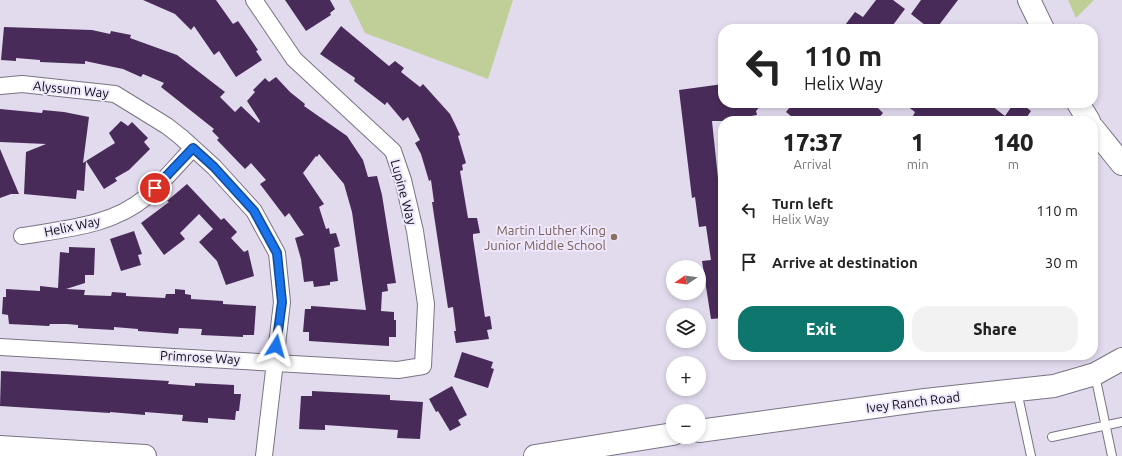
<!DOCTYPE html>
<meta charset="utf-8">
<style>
body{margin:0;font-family:Ubuntu,sans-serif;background:#f2f2f2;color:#222;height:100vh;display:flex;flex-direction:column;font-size:15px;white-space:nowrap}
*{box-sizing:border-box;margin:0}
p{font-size:13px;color:#767676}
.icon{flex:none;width:22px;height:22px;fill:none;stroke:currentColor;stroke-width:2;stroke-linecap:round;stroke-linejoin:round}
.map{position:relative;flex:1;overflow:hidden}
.drawer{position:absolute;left:718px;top:116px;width:380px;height:244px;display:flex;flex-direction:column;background:#fff;border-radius:16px;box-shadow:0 2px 6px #0003}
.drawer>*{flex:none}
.hud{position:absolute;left:718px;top:24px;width:380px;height:84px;border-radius:16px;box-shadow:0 2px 6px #0003;background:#fff;color:#222;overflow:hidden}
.needle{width:26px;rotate:257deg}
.controls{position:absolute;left:666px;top:260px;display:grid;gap:8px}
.controls a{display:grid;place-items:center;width:40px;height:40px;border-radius:50%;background:#fff;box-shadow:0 2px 6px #0003;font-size:20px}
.pin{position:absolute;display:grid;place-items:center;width:34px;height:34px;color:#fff;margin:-17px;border:2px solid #fff;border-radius:50%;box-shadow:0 1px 4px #0007}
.me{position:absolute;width:44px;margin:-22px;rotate:8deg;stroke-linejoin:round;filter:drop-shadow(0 0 3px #0008)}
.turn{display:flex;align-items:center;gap:14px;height:84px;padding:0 20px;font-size:18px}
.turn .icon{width:52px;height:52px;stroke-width:2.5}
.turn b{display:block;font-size:28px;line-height:34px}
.eta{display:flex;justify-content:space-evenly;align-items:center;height:68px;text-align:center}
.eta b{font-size:24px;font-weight:800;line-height:28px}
.primary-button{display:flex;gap:8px;margin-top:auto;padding:8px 20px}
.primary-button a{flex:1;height:46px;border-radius:16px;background:#0f766e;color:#fff;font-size:16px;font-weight:800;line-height:46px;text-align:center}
.primary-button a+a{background:#f2f2f2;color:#222}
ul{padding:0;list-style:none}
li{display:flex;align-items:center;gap:12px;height:52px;padding:0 20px}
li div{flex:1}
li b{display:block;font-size:15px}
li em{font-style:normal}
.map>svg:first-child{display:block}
.green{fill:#c0cf98}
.building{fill:#492b59}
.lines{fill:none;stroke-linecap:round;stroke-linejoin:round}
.lane-casing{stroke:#7a7384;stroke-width:10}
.street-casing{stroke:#7a7384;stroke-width:18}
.secondary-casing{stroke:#7a7384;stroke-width:24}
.lane{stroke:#fff;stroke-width:8}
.street{stroke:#fff;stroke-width:16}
.secondary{stroke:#fff;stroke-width:22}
.route-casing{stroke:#114b97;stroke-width:10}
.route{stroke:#1a73e8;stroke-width:7}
.education-dot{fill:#8d6e63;stroke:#efe8fc;stroke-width:1.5}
.labels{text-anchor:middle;stroke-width:4;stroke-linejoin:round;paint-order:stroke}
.street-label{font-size:13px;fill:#0c0a10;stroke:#efe8fc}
.education-label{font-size:13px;fill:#785e54;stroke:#efe8fc;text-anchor:end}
</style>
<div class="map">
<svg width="1122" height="456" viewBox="0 0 1122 456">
<rect width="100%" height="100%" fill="#e2dbee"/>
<!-- green -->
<path class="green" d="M 349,0 L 513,0 L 488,79 L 365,33 Z
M 1068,0 L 1094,0 L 1076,18 Z"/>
<!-- building -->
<path class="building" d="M 143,0 L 216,0 L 233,24 L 238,21 L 258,50 L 256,51 L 262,60 L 236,77 L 219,51 L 214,55 L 194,26 L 191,30 L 175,14 Z
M 285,0 L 330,0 L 335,9 L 330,13 L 331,15 L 306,31 Z
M 876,0 L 893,0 L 905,9 L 890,29 L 842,29 L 855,12 L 863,17 Z
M 921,0 L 958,0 L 936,29 L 930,29 L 911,14 Z
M 341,26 L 389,66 L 395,61 L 404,68 L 401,72 L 420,87 L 423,84 L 450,114 L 455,124 L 460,135 L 458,136 L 466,163 L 462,165 L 463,170 L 460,171 L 468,218 L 477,218 L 480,233 L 473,234 L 473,238 L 485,317 L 490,316 L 492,329 L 487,330 L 489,339 L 456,343 L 454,331 L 456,331 L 453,307 L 448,308 L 432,202 L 434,202 L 431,180 L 429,181 L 421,154 L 415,143 L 420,140 L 408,117 L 403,121 L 387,102 L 385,105 L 354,81 L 355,78 L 320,54 Z
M 4,27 L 92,30 L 110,34 L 111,31 L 131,35 L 130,38 L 177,55 L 225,92 L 220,97 L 235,112 L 241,106 L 259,123 L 260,121 L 247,101 L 255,92 L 253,90 L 265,78 L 269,82 L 276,77 L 290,92 L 305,104 L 304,106 L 347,136 L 363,160 L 368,177 L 377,176 L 382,195 L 396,283 L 387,284 L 388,291 L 382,292 L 381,311 L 394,312 L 394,320 L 396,320 L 396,337 L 389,337 L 389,346 L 355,344 L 309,341 L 309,332 L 303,332 L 305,309 L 311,309 L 311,306 L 366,310 L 352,212 L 344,184 L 319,154 L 317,157 L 316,156 L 303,173 L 324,204 L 319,207 L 326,229 L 329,228 L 330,234 L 336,233 L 340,246 L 334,248 L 338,281 L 330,282 L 330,285 L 314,287 L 313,281 L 304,282 L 301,259 L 295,238 L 304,235 L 289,213 L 285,217 L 260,184 L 266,180 L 251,163 L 245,169 L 217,140 L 219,138 L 212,131 L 214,129 L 161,87 L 164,83 L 143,74 L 141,77 L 123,69 L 85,61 L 85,64 L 40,62 L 40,60 L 16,58 L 16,61 L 1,60 Z
M 723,84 L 723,103 L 763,103 L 756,111 L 757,115 L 751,116 L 751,121 L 712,121 L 718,178 L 723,206 L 723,318 L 711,319 L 702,261 L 711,260 L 706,226 L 699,227 L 695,197 L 692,198 L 679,90 Z
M 793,103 L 873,103 L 883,113 L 876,121 L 797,121 L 786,112 Z
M 903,103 L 988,103 L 1005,116 L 1014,103 L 1021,103 L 1031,111 L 1024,121 L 920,121 L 913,116 L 915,112 Z
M 0,109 L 42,113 L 43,110 L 64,112 L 89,117 L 83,163 L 86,161 L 84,191 L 77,190 L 76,199 L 24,194 L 26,152 L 46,144 L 0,142 Z
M 121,121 L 128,126 L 132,122 L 148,138 L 144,142 L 150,149 L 129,170 L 115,178 L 117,181 L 104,189 L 86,161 L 115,143 L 109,133 Z
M 0,149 L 19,194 L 11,194 L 0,198 Z
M 187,184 L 221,220 L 224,218 L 237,232 L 231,238 L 244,252 L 248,250 L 254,276 L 226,285 L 217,261 L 199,242 L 213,229 L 199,214 L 180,233 L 185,239 L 164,255 L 141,223 L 169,202 L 167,201 Z
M 134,231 L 142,254 L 138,255 L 141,265 L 121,271 L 110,239 Z
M 69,247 L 95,248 L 94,275 L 85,275 L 85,283 L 66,289 L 85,290 L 84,295 L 111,296 L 112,292 L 126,293 L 126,296 L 165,298 L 166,294 L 175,294 L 175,289 L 185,290 L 185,294 L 191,295 L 191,299 L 223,301 L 223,304 L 256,306 L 254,335 L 243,335 L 243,337 L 201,335 L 202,329 L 179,328 L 178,334 L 138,331 L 138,329 L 114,327 L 114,330 L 78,328 L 78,325 L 67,324 L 50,324 L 49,326 L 9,324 L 8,315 L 2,314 L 3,297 L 6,297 L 6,289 L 40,291 L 40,286 L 58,288 L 60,252 L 69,253 Z
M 462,352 L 493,362 L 491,368 L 494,369 L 488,388 L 454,377 Z
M 1,371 L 169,381 L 168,384 L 195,386 L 195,383 L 234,385 L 234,394 L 241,394 L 239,411 L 236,411 L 235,420 L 208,418 L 208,423 L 182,421 L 183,415 L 145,412 L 145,415 L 110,412 L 110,413 L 0,406 Z
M 452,386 L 467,415 L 458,420 L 461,425 L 450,431 L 438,411 L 436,412 L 429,399 Z
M 312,391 L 390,395 L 390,400 L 423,402 L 420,439 L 397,438 L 398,430 L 369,428 L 325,425 L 325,430 L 299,429 L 301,396 L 312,396 Z"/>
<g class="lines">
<!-- lane casing -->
<g class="lane-casing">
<path id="lane" d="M 1095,375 L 1112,456
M 1017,391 L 1031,456
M 1052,437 L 1122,422"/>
</g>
<!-- street casing -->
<g class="street-casing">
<path id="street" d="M 0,86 L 22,84 L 115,94 L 167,126 L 181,137 L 214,167 L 254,211 L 277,253 L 282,302 L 264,456
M 22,236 C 64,229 112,226 146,197 C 163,182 178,164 193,148
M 0,347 L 398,370 L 423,366 L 426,304 L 415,231 L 403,180 L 393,151 L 294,59 L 254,0"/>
</g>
<!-- secondary casing -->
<g class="secondary-casing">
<path id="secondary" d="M 1029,0 L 1043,29
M 1078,103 L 1089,121
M 1093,128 L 1122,164
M 699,431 L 925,400 L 1054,386 L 1095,374 L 1122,359
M 0,447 L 145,456
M 535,456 L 673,434"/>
</g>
<!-- lane -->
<use href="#lane" class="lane"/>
<!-- street -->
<use href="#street" class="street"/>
<!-- secondary -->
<use href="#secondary" class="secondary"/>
</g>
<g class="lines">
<!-- route casing -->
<g class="route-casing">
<path id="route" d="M 155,188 L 193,148 L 214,167 L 254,211 L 277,253 L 282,302 L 276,346"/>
</g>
<!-- route -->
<use href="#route" class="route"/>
</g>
<!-- markers -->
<circle class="education-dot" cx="614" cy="237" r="4"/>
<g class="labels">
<!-- street labels -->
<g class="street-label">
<text transform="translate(71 89) rotate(6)" y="5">Alyssum Way</text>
<text transform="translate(404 192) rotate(75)" y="5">Lupine Way</text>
<text transform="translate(72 226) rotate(-12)" y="5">Helix Way</text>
<text transform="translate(200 357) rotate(3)" y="5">Primrose Way</text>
<text transform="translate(913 402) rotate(-7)" y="5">Ivey Ranch Road</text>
</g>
<!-- education labels -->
<g class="education-label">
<text x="606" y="235">Martin Luther King<tspan x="606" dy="15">Junior Middle School</tspan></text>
</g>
</g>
</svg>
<div class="controls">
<a><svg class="needle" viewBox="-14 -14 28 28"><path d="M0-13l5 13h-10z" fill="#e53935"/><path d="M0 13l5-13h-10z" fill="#767676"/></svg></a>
<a><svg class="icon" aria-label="layers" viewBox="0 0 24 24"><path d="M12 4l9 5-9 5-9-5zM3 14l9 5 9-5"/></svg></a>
<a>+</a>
<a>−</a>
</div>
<div class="pin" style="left:155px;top:188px;background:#d93025"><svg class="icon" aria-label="arrive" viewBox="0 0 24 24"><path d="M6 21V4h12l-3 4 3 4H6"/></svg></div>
<svg class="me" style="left:276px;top:346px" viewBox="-20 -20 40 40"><path d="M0-17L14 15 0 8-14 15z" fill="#1a73e8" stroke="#fff" stroke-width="4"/></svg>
<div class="hud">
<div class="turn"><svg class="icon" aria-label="left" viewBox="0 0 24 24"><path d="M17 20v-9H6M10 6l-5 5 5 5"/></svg><div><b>110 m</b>Helix Way</div></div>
</div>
<section class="drawer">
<div class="eta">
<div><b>17:37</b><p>Arrival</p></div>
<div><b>1</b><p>min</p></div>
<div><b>140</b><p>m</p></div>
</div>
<ul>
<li><svg class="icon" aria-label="left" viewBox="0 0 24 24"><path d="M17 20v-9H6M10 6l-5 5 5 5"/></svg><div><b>Turn left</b><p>Helix Way</p></div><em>110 m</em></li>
<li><svg class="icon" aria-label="arrive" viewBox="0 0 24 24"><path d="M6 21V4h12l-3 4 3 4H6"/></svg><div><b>Arrive at destination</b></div><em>30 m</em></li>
</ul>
<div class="primary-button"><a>Exit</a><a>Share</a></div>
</section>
</div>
